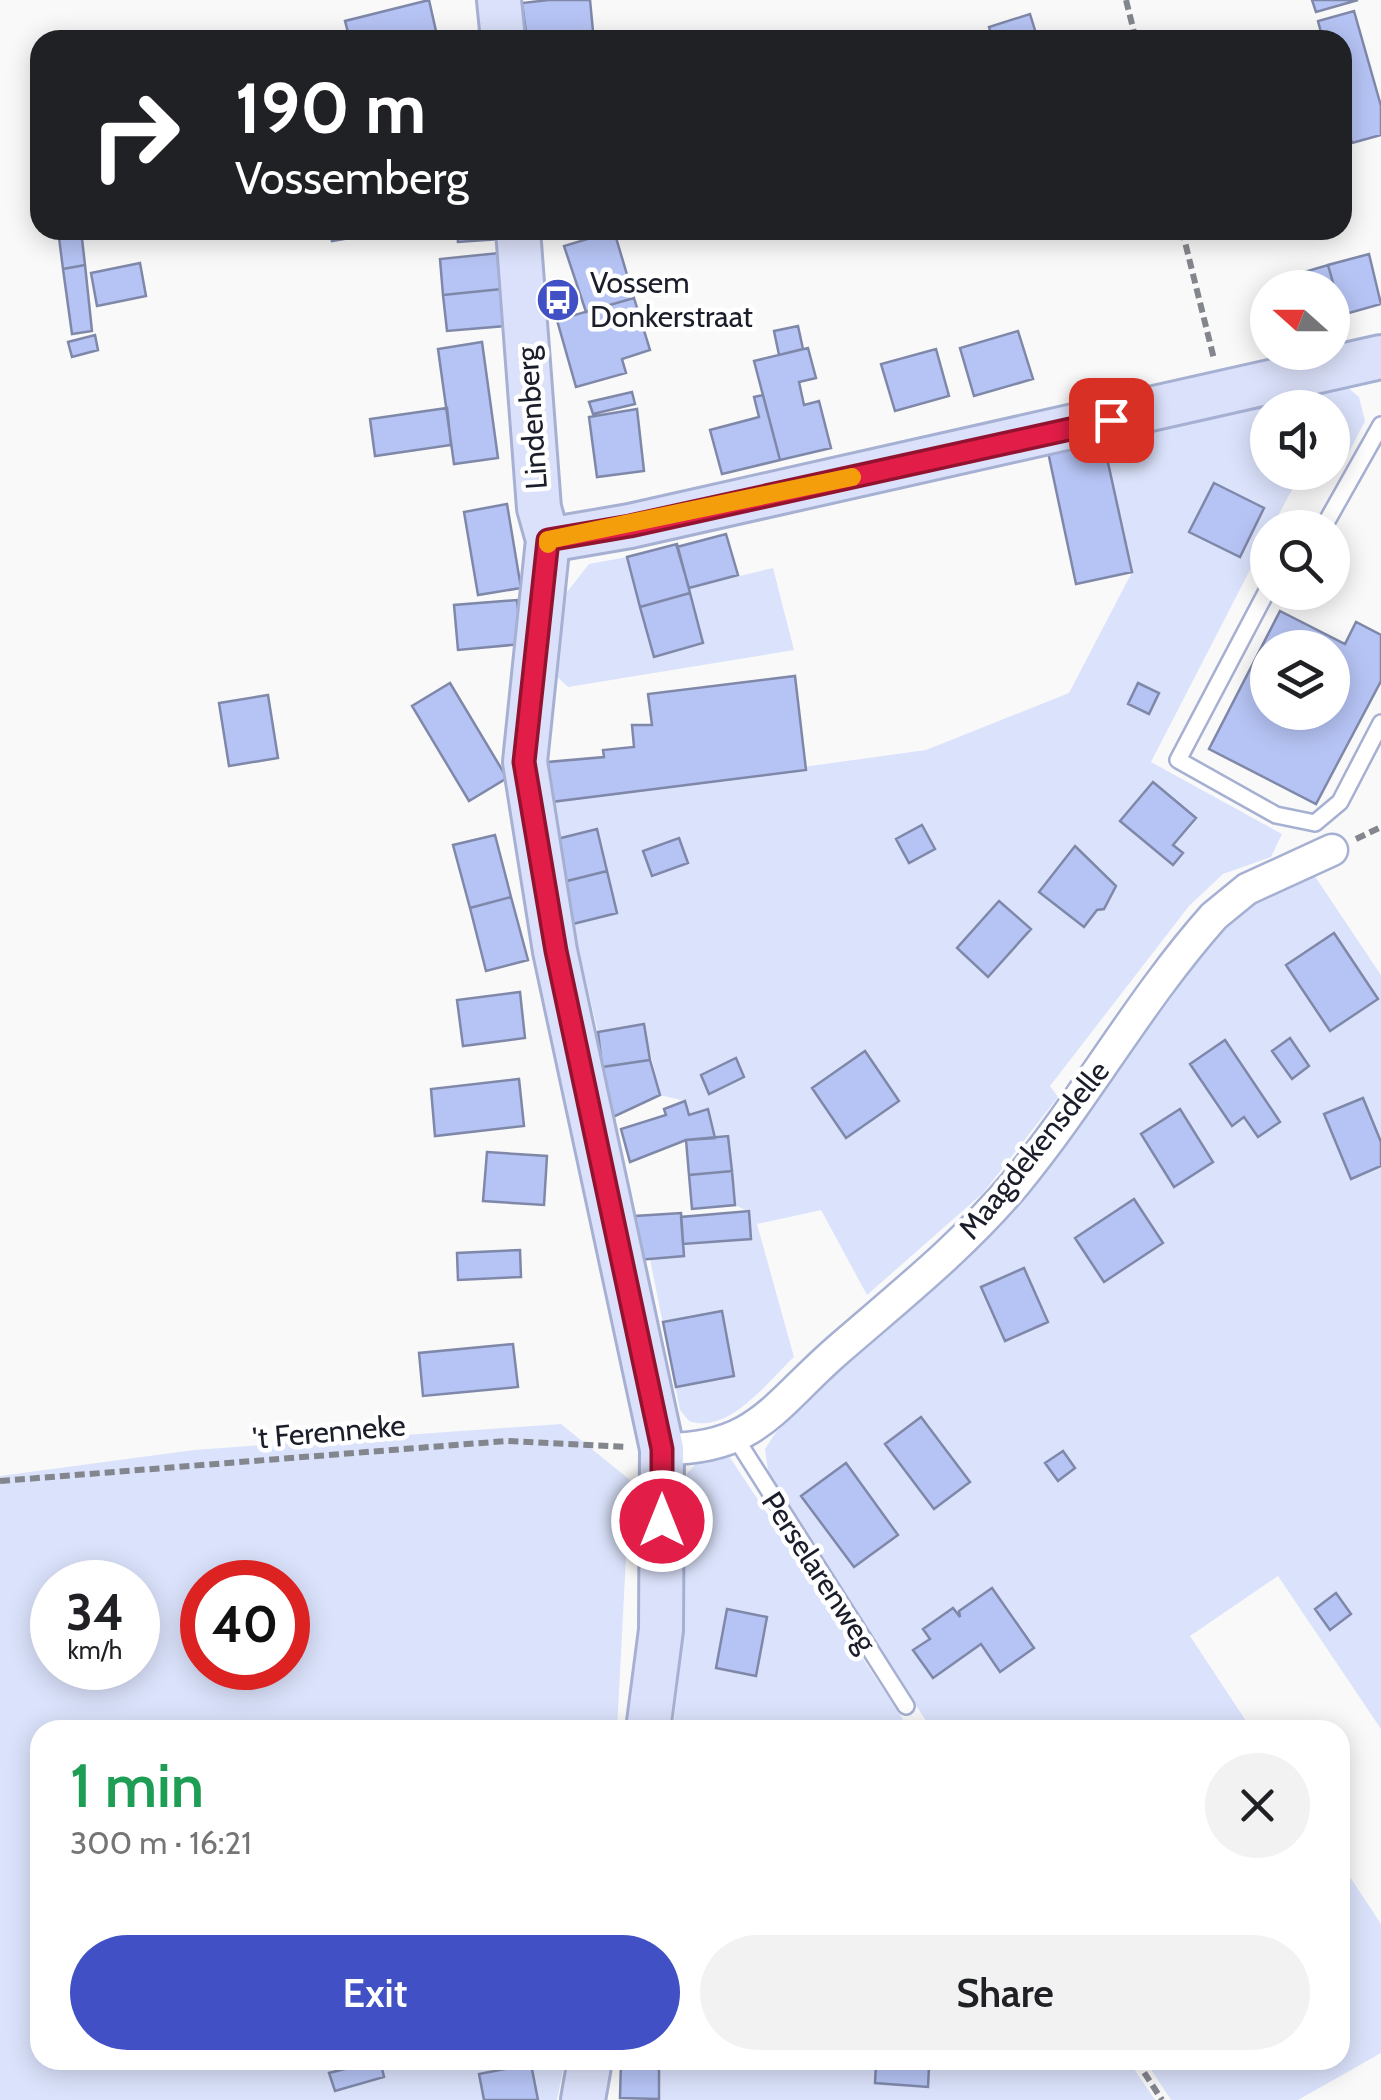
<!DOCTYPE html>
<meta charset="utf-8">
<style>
body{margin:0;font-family:Cabin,sans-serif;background:#f2f2f2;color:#202124;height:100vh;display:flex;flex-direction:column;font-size:38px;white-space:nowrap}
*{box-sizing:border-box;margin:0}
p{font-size:32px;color:#757577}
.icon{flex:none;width:55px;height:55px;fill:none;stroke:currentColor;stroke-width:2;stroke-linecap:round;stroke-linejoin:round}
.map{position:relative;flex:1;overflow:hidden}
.sheet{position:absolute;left:30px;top:1720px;width:1320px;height:350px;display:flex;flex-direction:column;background:#fff;border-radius:30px;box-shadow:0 5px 25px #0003}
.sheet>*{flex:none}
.hud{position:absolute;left:30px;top:30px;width:1322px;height:210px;border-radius:30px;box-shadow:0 5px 25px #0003;background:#202124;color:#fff;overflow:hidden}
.needle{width:65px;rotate:291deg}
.buttons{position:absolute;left:1250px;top:270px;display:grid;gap:20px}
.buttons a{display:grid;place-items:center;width:100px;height:100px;border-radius:50%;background:#fff;box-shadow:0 5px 25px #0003;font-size:50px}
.speed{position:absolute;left:30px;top:1560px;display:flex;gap:20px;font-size:50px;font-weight:700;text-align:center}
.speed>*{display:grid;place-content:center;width:130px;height:130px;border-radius:50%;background:#fff;box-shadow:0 5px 25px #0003;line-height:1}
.speed small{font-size:25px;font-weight:400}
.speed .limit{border:15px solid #d22;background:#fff;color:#111}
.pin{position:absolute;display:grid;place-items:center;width:85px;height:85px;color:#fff;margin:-42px;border-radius:20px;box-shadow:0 5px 15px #0006}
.me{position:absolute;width:110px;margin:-55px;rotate:0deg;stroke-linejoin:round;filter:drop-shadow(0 0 8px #0008)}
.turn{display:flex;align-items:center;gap:35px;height:210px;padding:0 40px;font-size:45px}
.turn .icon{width:130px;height:130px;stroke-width:2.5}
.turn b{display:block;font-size:70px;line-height:85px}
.round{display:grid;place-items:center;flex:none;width:105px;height:105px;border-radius:52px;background:#f2f2f2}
.head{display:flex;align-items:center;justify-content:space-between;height:170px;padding:0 40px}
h1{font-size:60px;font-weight:600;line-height:75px;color:#1e9e55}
.action{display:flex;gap:20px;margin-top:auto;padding:20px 40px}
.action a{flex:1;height:115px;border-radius:60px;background:#4151c5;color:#fff;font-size:40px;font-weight:600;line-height:115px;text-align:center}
.action a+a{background:#f2f2f2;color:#202124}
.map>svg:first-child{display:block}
.green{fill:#dbe3fc;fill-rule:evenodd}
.building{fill:#b6c4f5;stroke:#7f88a9;stroke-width:2.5;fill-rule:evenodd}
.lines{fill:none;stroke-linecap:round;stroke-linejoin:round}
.lane-casing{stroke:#a6b0d2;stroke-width:20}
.street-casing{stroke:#a6b0d2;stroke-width:35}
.secondary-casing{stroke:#a6b0d2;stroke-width:48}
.path{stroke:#84868d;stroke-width:6;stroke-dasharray:10 5;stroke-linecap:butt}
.lane{stroke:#fff;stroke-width:15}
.street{stroke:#fff;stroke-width:30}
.secondary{stroke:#dbe1fa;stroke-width:42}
.route-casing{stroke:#92132f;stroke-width:25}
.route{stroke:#e11d48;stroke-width:18}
.slow{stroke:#f59e0b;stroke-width:18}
.labels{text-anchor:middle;stroke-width:9;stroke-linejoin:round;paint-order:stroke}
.poi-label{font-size:30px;fill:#1a1d2a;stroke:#fff;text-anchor:start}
.street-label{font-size:30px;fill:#1a1d2a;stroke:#fff}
</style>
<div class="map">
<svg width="1381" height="2100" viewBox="0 0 1381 2100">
<rect width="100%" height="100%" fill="#f9f9f9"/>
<!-- green -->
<path class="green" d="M 1346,386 L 1359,397 L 1365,421 L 1347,456 L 1333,450 L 1332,408 L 1268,408 L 1268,472 L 1301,473 L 1272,527 L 1268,528 L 1267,537 L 1151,762 L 1282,834 L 1271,857 L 1223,874 L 1189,906 L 1050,1086 L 1058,1097 L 983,1193 L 867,1295 L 821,1210 L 757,1224 L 794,1357 C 768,1381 729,1435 689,1421 L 680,1410 L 650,1259 L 684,1256 L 683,1244 L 750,1239 L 749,1212 L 735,1205 L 728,1137 L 715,1138 L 708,1110 L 689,1115 L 685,1101 L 660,1095 L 644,1025 L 598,1032 L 573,924 L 617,913 L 597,830 L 553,840 L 551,802 L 926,750 L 1069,693 L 1132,572 L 1103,440 Z
M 627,557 L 654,656 L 703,643 L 689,588 L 773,568 L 794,650 L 568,687 L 550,670 L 563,597 L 589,564 Z
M 1314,875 L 1381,975 L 1381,1729 L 1278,1576 L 1190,1636 L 1252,1730 L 932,1730 L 769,1478 L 765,1449 L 776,1432 L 853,1356 L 1224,921 L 1254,899 Z
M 561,1424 L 630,1480 L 617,1730 L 40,1730 L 40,2060 L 565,2060 L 557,2100 L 0,2100 L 0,1476 L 194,1450 ZM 52,1582 L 138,1582 L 138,1668 L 52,1668 ZM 202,1582 L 288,1582 L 288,1668 L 202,1668 Z
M 729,1456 L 910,1730 L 673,1730 L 683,1636 L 684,1477 L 699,1460 Z
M 1340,1862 L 1381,1924 L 1381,2053 L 1298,2100 L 1171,2100 L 1145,2060 L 1340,2060 Z
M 660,2060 L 1128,2060 L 1155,2100 L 611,2100 L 659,2099 Z"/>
<!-- building -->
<path class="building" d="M 429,0 L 438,40 L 350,40 L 345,21 Z
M 549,0 L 590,0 L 593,31 L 575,32 L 575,40 L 527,40 L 522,3 Z
M 1312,0 L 1358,0 L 1316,12 Z
M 1354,11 L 1381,106 L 1381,135 L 1352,143 L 1342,109 L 1342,40 L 1323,40 L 1318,21 Z
M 1030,14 L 1038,40 L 993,40 L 989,27 Z
M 58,230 L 81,230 L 85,265 L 63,269 Z
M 329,230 L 372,230 L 373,234 L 332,241 Z
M 457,230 L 499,230 L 500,239 L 458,242 Z
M 614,231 L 634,298 L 586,312 L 564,246 Z
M 499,253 L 502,289 L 443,295 L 440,259 Z
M 1369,254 L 1381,304 L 1342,315 L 1328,265 Z
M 140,263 L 146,296 L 97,306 L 91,273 Z
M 85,265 L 92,331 L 72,334 L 63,269 Z
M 1328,265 L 1342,315 L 1332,318 L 1332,288 L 1290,288 L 1287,277 Z
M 502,289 L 505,326 L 447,331 L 443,295 Z
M 634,298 L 650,350 L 622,359 L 626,373 L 576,387 L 557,320 Z
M 798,326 L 803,349 L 779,355 L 774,331 Z
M 1018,331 L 1033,379 L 974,396 L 960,348 Z
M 95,335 L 98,350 L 72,357 L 68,342 Z
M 482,342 L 498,458 L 454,464 L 438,349 Z
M 808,348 L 816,378 L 799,382 L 804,405 L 819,401 L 831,448 L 780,460 L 754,361 Z
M 936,349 L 949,396 L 895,411 L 881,364 Z
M 632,392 L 635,404 L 593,414 L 589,402 Z
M 763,395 L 780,460 L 722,474 L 710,430 L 759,417 L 754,397 Z
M 447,408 L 451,445 L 375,456 L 370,419 Z
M 637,409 L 644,471 L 597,477 L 589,417 Z
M 1103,440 L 1132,572 L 1076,584 L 1048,452 Z
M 1214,483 L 1264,508 L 1240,557 L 1189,532 Z
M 507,504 L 521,588 L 478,595 L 464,512 Z
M 726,534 L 738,575 L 689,588 L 677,547 Z
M 677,544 L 690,593 L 640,607 L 627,557 Z
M 690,593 L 703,643 L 654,657 L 640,607 Z
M 517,600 L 522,644 L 458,650 L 454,605 Z
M 1280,611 L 1345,644 L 1356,622 L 1381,635 L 1381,681 L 1316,804 L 1209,749 ZM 1268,648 L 1332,648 L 1332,712 L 1268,712 Z
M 795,676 L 806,770 L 551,802 L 548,762 L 604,757 L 603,750 L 634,747 L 632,725 L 652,725 L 648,694 Z
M 450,683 L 507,778 L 469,801 L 412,706 Z
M 1138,683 L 1159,693 L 1149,714 L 1128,704 Z
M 268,695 L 278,758 L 229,766 L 219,703 Z
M 1153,782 L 1196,818 L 1173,845 L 1183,853 L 1173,865 L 1120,821 Z
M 922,825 L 935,849 L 909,863 L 896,839 Z
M 597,829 L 607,871 L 563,882 L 553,840 Z
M 495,835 L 511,897 L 470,908 L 453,845 Z
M 679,838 L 688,863 L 652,876 L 643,851 Z
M 1075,846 L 1116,886 L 1104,909 L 1097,910 L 1084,927 L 1039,892 Z
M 607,871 L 617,913 L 573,924 L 563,882 Z
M 511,897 L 528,960 L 486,971 L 470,908 Z
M 999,901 L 1031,929 L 988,977 L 957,948 Z
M 1334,933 L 1378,999 L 1330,1031 L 1286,965 Z
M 520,992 L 525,1038 L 463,1046 L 457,1000 Z
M 644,1024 L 650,1060 L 602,1067 L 598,1032 Z
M 1290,1038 L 1309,1066 L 1292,1079 L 1272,1051 Z
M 1225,1040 L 1280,1122 L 1258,1137 L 1244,1117 L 1232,1126 L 1190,1064 Z
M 865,1051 L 899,1101 L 846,1138 L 812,1088 Z
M 736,1058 L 744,1077 L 709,1094 L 701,1075 Z
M 650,1060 L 660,1095 L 611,1118 L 602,1067 Z
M 519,1079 L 524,1126 L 435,1136 L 431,1089 Z
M 1363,1098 L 1381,1142 L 1381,1166 L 1351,1179 L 1324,1114 Z
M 685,1101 L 689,1115 L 708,1109 L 715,1138 L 686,1140 L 630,1162 L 621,1129 L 666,1115 L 664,1109 Z
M 1180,1109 L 1213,1162 L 1174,1187 L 1141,1134 Z
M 728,1136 L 732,1171 L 689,1175 L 686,1140 Z
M 487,1152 L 547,1156 L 544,1205 L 483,1201 Z
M 732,1171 L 735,1205 L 692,1209 L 689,1175 Z
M 1134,1199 L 1163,1243 L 1104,1282 L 1075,1238 Z
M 749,1211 L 751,1239 L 683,1244 L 681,1217 Z
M 681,1213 L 684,1256 L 638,1260 L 635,1216 Z
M 520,1250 L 521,1277 L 458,1280 L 457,1253 Z
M 1024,1268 L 1048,1322 L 1005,1341 L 981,1287 Z
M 722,1311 L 734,1376 L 676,1387 L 663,1322 Z
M 513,1344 L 518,1387 L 423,1396 L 419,1353 Z
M 921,1417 L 970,1482 L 934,1509 L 885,1444 Z
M 1063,1451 L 1075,1468 L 1058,1481 L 1045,1463 Z
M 846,1463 L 898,1535 L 854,1567 L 801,1496 Z
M 992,1588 L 1034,1648 L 1000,1672 L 981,1644 L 933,1678 L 913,1650 L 930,1639 L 923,1629 L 953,1608 L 960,1617 L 959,1611 Z
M 1336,1593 L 1351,1614 L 1330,1630 L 1315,1609 Z
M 727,1609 L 767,1617 L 756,1676 L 716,1668 Z
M 380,2060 L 384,2077 L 335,2091 L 329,2073 Z
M 621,2060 L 659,2060 L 659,2099 L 620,2098 Z
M 531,2064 L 538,2100 L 484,2100 L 479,2074 Z
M 876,2064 L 929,2067 L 928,2087 L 875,2083 Z"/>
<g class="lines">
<!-- lane casing -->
<g class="lane-casing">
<path id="lane" d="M 1323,528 L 1381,425
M 1268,589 L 1178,760 L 1276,815 L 1315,823 L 1340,802 L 1381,723
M 735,1437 L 906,1706"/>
</g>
<!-- street casing -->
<g class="street-casing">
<path id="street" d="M 662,1449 C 757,1450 774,1405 839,1349 C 900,1296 963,1246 1015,1184 C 1086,1098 1140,999 1214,916 L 1247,889 L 1332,850"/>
</g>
<!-- secondary casing -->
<g class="secondary-casing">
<path id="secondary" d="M 499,0 L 503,40
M 518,230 L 539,508 L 548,540 L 525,762 L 555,951 L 662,1449 L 661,1630 L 648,1730
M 548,540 L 630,526 L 1381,357
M 583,2100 L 590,2060"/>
</g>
<!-- path -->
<path class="path" d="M 1126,0 L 1136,40
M 1182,230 L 1214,359
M 1356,839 L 1381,827
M 0,1481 L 506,1441 L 626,1447
M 1136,2060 L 1162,2100"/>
<!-- lane -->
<use href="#lane" class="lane"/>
<!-- street -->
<use href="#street" class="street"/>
<!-- secondary -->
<use href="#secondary" class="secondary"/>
</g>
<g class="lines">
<!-- route casing -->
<g class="route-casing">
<path id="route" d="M 662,1521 L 662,1449 L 556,951 L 524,762 L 548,540 L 630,526 L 1111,420"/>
</g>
<!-- route -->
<use href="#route" class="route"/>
<!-- slow -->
<path class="slow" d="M 548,544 L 548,540 L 852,477"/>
</g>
<!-- icons -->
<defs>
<g id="bus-disc" transform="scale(2.25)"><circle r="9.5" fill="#4151c5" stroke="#fff"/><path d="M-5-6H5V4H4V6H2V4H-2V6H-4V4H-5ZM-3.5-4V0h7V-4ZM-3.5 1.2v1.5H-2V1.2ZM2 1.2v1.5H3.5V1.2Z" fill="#fff"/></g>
</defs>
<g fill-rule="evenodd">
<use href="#bus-disc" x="558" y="300"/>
</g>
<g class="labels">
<!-- poi labels -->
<g class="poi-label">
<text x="590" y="293">Vossem<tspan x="590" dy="34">Donkerstraat</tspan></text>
</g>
<!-- street labels -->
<g class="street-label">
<text transform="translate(532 418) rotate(-94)" y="10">Lindenberg</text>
<text transform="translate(1034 1150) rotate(-51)" y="10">Maagdekensdelle</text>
<text transform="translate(329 1432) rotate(-5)" y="10">'t Ferenneke</text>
<text transform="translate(819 1572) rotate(57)" y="10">Perselarenweg</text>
</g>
</g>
</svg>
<div class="buttons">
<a><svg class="needle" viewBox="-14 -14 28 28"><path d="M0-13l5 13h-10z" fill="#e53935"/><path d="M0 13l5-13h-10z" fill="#757577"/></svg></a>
<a><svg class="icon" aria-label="sound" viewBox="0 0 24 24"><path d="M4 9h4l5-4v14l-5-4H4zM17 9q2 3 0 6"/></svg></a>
<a><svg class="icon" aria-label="search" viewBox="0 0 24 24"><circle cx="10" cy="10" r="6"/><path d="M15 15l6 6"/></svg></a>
<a><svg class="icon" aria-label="layers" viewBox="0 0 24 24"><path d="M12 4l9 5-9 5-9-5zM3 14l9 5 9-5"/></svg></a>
</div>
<div class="speed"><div>34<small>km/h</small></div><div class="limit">40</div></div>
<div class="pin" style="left:1111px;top:420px;background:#d93025"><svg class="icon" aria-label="arrive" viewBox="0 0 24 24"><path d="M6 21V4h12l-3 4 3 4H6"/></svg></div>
<svg class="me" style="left:662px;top:1521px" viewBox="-20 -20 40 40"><circle r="17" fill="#e11d48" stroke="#fff" stroke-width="3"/><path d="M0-11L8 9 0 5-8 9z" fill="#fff"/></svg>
<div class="hud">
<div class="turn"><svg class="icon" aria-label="right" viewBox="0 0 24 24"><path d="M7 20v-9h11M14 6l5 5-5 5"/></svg><div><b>190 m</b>Vossemberg</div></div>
</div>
<section class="sheet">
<div class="head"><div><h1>1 min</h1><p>300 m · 16:21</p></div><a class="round"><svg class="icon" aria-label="close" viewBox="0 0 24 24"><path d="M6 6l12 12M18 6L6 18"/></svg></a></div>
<div class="action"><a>Exit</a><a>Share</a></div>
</section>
</div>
